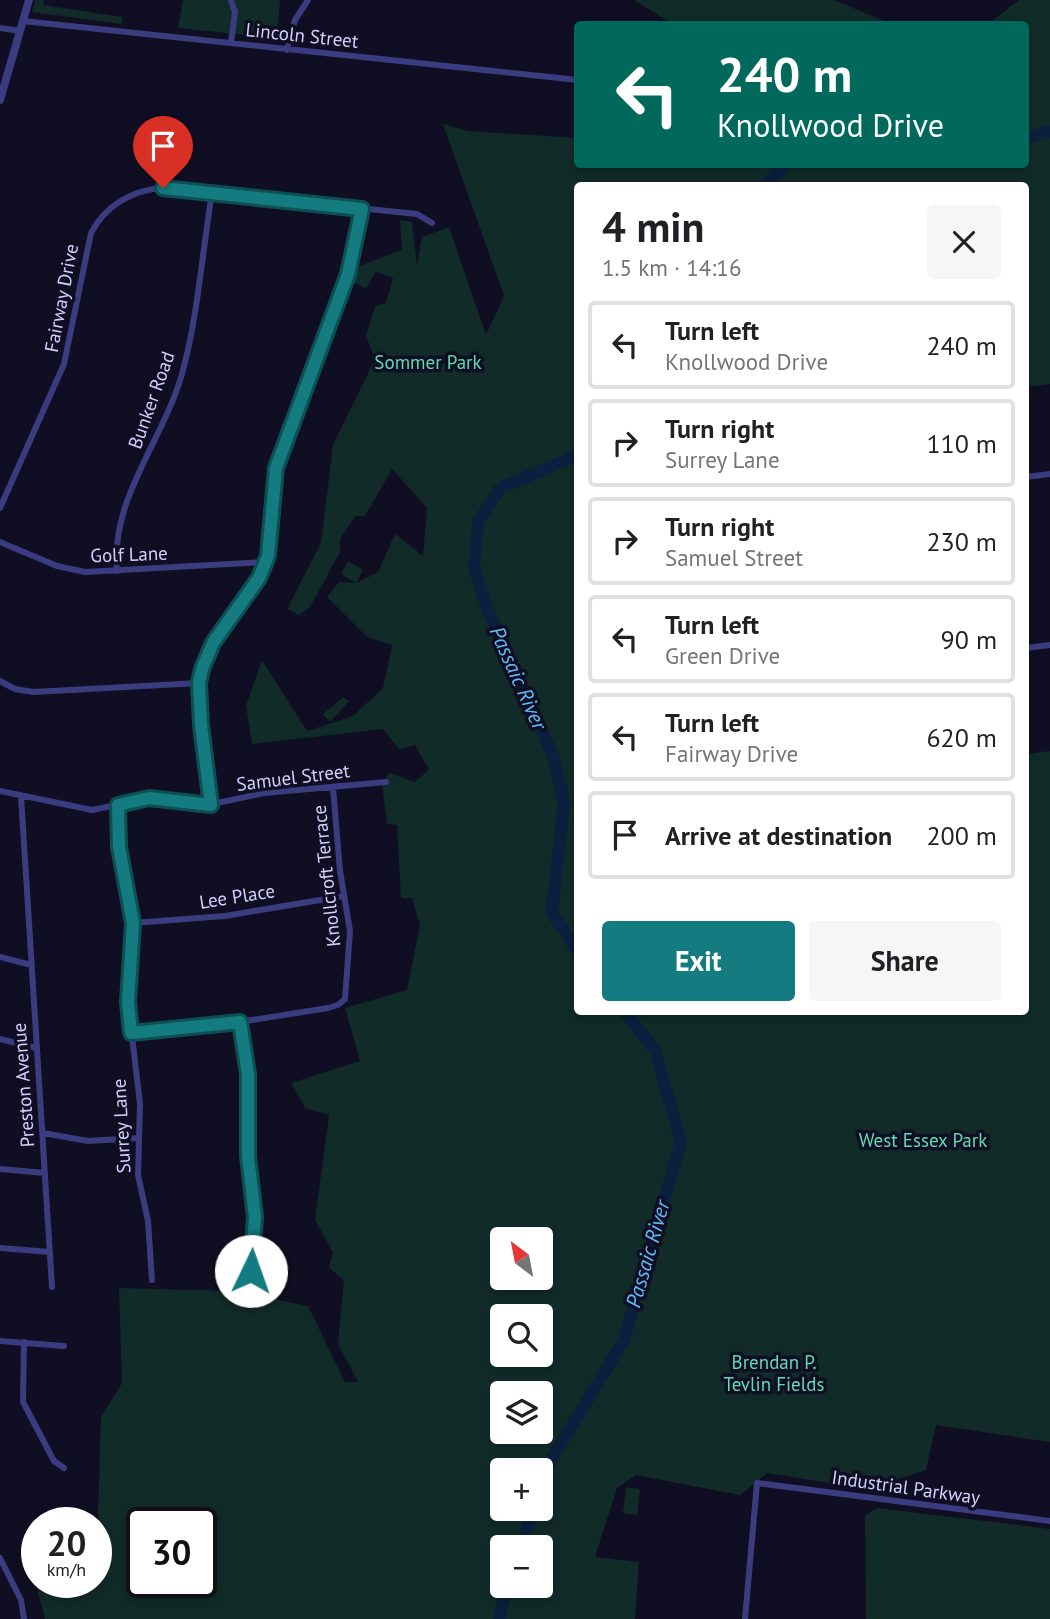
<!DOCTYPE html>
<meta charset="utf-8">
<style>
body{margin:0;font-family:"PT Sans",sans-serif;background:#f6f6f6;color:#202124;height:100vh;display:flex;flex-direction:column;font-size:26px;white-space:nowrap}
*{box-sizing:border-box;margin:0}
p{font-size:23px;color:#757577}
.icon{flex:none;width:38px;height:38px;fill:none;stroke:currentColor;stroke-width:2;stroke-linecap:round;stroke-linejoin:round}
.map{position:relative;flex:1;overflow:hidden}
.details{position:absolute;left:574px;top:182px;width:455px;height:833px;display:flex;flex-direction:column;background:#fff;border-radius:7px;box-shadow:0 4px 10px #0003}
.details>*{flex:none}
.guide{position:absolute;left:574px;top:21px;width:455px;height:147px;border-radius:7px;box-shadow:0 4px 10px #0003;background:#00695c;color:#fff;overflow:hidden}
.needle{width:46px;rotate:328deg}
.tools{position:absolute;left:490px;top:1227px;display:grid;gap:14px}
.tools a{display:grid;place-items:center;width:63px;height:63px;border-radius:7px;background:#fff;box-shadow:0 4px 10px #0003;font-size:35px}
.speed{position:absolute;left:21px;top:1507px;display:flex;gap:14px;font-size:35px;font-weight:700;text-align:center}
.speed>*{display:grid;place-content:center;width:91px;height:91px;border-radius:50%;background:#fff;box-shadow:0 4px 10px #0003;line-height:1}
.speed small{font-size:18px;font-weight:400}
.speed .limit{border:4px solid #111;border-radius:10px;background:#fff;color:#111}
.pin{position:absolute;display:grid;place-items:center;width:60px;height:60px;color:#fff;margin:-72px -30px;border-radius:50% 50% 50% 0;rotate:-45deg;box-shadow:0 0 7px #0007}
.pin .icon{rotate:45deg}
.me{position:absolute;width:77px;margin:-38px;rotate:3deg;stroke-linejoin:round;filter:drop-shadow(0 0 5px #0008)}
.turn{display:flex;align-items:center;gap:24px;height:147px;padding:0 28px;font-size:32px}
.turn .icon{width:91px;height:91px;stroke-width:2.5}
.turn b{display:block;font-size:49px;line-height:60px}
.round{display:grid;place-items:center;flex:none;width:74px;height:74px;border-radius:7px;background:#f6f6f6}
.summary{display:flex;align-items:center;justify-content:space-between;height:119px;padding:0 28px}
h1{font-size:42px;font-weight:700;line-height:52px}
.button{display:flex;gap:14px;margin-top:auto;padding:14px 28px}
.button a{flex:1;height:80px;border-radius:7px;background:#147b81;color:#fff;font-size:28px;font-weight:700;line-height:80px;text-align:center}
.button a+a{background:#f6f6f6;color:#202124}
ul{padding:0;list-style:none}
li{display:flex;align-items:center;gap:21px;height:88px;margin:0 14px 10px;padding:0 14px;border:4px solid #e0e0e0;border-radius:7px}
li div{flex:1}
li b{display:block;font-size:26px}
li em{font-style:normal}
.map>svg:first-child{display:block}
.green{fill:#112b29;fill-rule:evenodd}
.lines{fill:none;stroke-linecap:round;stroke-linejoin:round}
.river{stroke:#0b203e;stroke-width:12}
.minor{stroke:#3a3c7f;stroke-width:6}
.tertiary{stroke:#3a3c7f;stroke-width:8}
.route-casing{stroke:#0d5054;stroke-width:18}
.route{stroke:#147b81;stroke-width:12}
.labels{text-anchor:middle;stroke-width:7;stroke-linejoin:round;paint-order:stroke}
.street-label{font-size:19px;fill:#d2d0fe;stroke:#100e22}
.park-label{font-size:19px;fill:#5edcb5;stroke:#100e22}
.water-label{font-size:21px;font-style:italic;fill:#61bcfb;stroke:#100e22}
</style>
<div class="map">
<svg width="1050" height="1619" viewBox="0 0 1050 1619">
<rect width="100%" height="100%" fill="#100e22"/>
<!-- green -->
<path class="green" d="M 35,0 L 44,0 L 43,5 L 122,17 L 122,24 L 32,12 Z
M 183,0 L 280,0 L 277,38 L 178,28 Z
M 634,0 L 834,0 L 891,24 L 672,24 Z
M 1019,0 L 1050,0 L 1050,384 L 1026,387 L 1026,186 L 578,186 L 578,1012 L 1026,1012 L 1026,754 L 1050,751 L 1050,1442 L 936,1425 L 926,1470 L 868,1489 L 767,1473 L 740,1495 L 636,1475 L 617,1488 L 595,1557 L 639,1562 L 635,1619 L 45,1619 L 37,1589 L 43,1582 L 96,1582 L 101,1417 L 122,1383 L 119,1288 L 234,1291 L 308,1306 L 345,1382 L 358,1382 L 338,1344 L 344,1280 L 329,1268 L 333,1252 L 315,1220 L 329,1115 L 305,1108 L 291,1083 L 360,1061 L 345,1008 L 407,990 L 420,925 L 412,898 L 401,898 L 397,825 L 387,824 L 382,784 L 389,773 L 414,782 L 429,770 L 415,745 L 399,749 L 383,729 L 252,744 L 246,705 L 262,660 L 307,731 L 353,716 L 383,688 L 392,645 L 367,637 L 327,597 L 339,582 L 356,583 L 341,574 L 348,561 L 363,570 L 357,583 L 378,572 L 395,534 L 423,556 L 427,508 L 392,469 L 365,516 L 355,516 L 340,539 L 340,552 L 310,607 L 299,615 L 287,609 L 321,543 L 333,445 L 375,359 L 366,336 L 375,306 L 386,303 L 393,278 L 376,272 L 366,288 L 349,281 L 357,267 L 402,250 L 400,220 L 412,222 L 417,265 L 422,237 L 449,227 L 486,335 L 504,296 L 443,124 L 468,131 L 577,138 L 578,164 L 1026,164 L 1026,24 L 988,24 ZM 502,1239 L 541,1239 L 541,1278 L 502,1278 ZM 502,1316 L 541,1316 L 541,1354 L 502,1354 ZM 502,1393 L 541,1393 L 541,1432 L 502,1432 ZM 502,1470 L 541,1470 L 541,1508 L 502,1508 ZM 142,1522 L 201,1522 L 201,1582 L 142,1582 ZM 502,1547 L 541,1547 L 541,1586 L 502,1586 Z
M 343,697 L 349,701 L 330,722 L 323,714 Z
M 626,1487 L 640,1489 L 637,1515 L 623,1513 Z
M 877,1508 L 1050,1529 L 1050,1619 L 866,1619 L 865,1515 Z"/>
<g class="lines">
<!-- river -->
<path class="river" d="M 1026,139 L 1050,131
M 764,186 L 787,164
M 578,455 L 500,488 L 478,522 L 474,567 L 487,608 L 553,756 L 564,802 L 552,913 L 578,951
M 541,1491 L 552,1458 L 624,1340 L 681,1142 L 655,1050 L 625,1012
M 521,1547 L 534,1508
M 499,1619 L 507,1586"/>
<!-- minor -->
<path class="minor" d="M 231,0 L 235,12 L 231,43
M 23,21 L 578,80
M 0,28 L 20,31
M 287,50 L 295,20 L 308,0
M 1026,477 L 1050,474
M 0,508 L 64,364 L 91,233 C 106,205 132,190 163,188 L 417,214 L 432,223
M 0,542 L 57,566 L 85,572 L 265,562
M 117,571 C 110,499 163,441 182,374 C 198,316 202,253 212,193
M 1026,648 L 1050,645
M 0,681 L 15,689 L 33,692 L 199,683
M 0,791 L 92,810 L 149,798 L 203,806 L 264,793 L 386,782
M 21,796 L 52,1287
M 118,805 L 119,847 L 133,923 L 128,1002 L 140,1104 L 138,1175 L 148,1221 L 152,1280
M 211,805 L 201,725 L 199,683 L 202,669 L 213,643 L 259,578 L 268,556 L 276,469 L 348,274 L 362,209
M 133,923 L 225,916 L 344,896
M 0,957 L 31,965
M 240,1022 L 248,1074 L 248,1156 L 255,1217 L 251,1271 L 257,1288
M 131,1033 L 208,1027 L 328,1008 L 338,1005 L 345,999 L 350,931 L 340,871 L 333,787
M 0,1039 L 36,1048
M 43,1133 L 88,1141 L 138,1138
M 0,1169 L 45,1173
M 0,1248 L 50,1252
M 0,1341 L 64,1346
M 24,1342 L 23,1402 L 54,1461 L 64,1468
M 0,1558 L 21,1600 L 24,1619
M 745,1619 L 757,1483 L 1050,1521"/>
<!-- tertiary -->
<path class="tertiary" d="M 0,100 L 29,0"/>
</g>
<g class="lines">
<!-- route casing -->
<g class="route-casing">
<path id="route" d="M 163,188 L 362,209 L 348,274 L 276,468 L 268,556 L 259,578 L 213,643 L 202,669 L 199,683 L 201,725 L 211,805 L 149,798 L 118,805 L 119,847 L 133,923 L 128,1002 L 131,1033 L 240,1022 L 248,1074 L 248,1156 L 255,1217 L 251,1271"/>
</g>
<!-- route -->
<use href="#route" class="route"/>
</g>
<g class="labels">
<!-- street labels -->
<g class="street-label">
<text transform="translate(302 35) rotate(6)" y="7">Lincoln Street</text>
<text transform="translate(61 298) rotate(-79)" y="7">Fairway Drive</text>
<text transform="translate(151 400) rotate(-70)" y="7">Bunker Road</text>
<text transform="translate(129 554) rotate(-2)" y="7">Golf Lane</text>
<text transform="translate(293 777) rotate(-7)" y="7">Samuel Street</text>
<text transform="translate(326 876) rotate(-96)" y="7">Knollcroft Terrace</text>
<text transform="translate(237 896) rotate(-9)" y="7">Lee Place</text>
<text transform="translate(23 1085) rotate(-94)" y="7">Preston Avenue</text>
<text transform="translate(121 1126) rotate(-93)" y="7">Surrey Lane</text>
<text transform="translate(906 1487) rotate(8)" y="7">Industrial Parkway</text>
</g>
<!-- park labels -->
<g class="park-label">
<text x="428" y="369">Sommer Park</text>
<text x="923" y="1147">West Essex Park</text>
<text x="774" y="1369">Brendan P.<tspan x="774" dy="22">Tevlin Fields</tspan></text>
</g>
<!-- water labels -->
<g class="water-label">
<text transform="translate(518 678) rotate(66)" y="7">Passaic River</text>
<text transform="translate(648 1254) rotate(-74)" y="7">Passaic River</text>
</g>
</g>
</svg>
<div class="tools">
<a><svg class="needle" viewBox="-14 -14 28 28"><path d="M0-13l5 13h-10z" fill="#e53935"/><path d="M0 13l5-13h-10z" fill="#757577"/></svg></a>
<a><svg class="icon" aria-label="search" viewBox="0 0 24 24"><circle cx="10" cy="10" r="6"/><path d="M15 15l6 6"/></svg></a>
<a><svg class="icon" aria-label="layers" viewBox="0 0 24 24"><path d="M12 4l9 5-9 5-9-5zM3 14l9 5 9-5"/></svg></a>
<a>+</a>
<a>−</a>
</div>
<div class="speed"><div>20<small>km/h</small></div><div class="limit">30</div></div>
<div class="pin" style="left:163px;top:188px;background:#d93025"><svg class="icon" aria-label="arrive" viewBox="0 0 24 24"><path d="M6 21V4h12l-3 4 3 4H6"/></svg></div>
<svg class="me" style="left:251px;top:1271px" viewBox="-20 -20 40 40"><circle r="19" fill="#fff"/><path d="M0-13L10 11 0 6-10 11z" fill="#147b81"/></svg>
<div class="guide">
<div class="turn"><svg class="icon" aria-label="left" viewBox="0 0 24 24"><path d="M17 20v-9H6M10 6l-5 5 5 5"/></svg><div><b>240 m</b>Knollwood Drive</div></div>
</div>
<section class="details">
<div class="summary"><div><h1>4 min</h1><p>1.5 km · 14:16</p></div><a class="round"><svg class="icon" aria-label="close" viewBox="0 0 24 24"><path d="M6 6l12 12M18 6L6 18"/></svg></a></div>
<ul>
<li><svg class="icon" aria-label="left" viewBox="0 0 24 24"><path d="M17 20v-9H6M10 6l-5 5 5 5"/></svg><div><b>Turn left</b><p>Knollwood Drive</p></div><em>240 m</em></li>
<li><svg class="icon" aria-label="right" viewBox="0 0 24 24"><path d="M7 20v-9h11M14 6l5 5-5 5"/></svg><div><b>Turn right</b><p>Surrey Lane</p></div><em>110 m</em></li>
<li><svg class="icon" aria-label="right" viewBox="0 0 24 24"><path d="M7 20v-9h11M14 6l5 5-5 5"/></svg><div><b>Turn right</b><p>Samuel Street</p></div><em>230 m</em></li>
<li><svg class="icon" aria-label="left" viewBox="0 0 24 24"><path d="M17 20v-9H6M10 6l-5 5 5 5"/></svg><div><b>Turn left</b><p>Green Drive</p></div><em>90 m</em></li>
<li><svg class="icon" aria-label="left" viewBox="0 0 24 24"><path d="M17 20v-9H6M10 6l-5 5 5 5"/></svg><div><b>Turn left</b><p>Fairway Drive</p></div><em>620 m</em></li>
<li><svg class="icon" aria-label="arrive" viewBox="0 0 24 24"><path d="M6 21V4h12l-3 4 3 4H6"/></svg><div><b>Arrive at destination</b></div><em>200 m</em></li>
</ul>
<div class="button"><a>Exit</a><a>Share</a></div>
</section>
</div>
